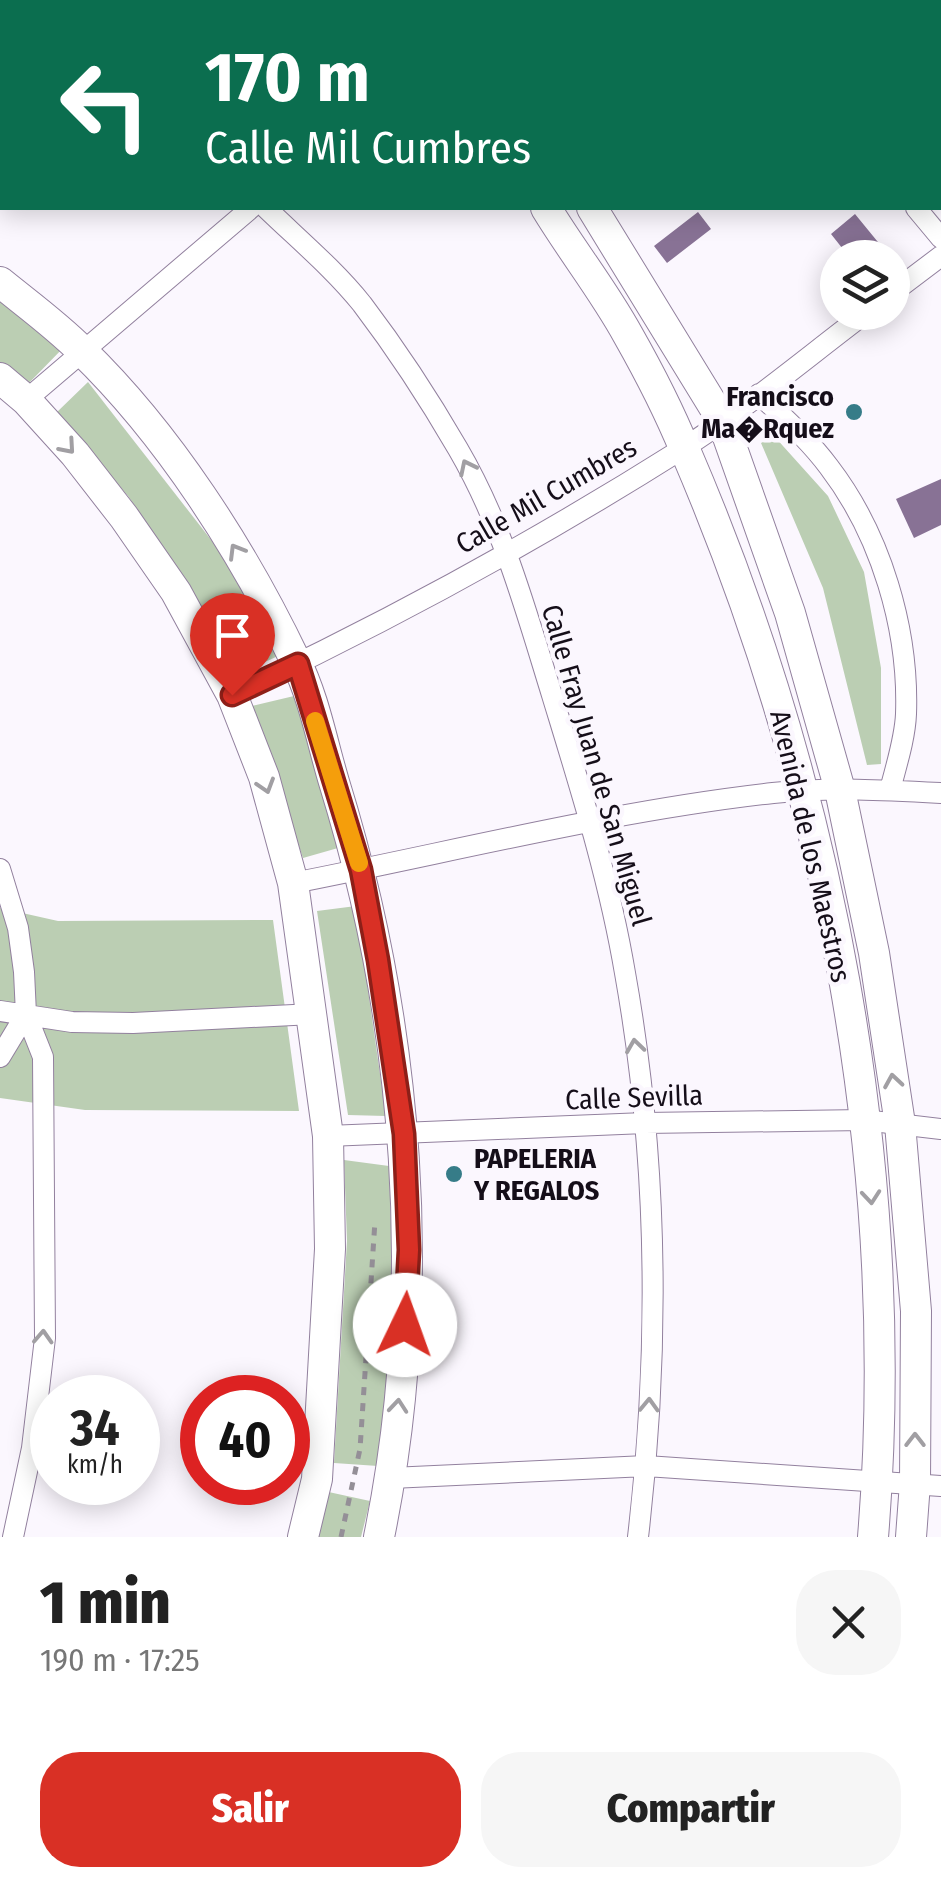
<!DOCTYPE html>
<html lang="es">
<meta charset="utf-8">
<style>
body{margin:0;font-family:"Fira Sans Condensed",sans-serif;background:#f6f6f6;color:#222;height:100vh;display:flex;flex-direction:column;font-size:38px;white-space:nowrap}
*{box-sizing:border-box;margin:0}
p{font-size:32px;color:#767676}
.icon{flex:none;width:55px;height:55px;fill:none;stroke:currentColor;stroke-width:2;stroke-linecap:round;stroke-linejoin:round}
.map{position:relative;height:1537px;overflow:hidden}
.drawer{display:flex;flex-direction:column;background:#fff;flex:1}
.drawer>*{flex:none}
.banner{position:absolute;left:0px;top:0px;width:942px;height:210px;box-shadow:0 5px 25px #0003;background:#0b6e4f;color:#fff;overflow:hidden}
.buttons{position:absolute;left:820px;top:240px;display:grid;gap:20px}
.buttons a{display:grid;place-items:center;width:90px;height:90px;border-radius:50%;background:#fff;box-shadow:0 5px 25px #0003;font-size:50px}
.speed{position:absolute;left:30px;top:1375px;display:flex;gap:20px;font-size:50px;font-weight:700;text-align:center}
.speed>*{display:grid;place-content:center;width:130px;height:130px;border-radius:50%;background:#fff;box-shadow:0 5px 25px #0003;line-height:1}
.speed small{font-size:25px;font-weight:400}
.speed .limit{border:15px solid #d22;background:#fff;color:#111}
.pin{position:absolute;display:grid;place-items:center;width:85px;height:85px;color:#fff;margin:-102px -42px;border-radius:50% 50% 50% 0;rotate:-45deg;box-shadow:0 0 10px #0007}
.pin .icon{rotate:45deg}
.me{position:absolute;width:110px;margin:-55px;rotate:3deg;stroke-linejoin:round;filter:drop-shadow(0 0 8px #0008)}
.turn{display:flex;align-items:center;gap:35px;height:210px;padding:0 40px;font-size:45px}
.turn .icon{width:130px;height:130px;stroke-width:2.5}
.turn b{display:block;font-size:70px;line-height:85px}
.round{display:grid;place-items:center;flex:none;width:105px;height:105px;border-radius:40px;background:#f6f6f6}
.overview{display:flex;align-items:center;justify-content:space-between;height:170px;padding:0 40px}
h1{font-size:60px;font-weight:800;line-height:75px}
.button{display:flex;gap:20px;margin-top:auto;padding:20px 40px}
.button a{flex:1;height:115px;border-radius:40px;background:#d93025;color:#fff;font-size:40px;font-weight:800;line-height:115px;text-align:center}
.button a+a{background:#f6f6f6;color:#222}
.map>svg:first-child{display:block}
.green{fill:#bbceb3}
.building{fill:#887295}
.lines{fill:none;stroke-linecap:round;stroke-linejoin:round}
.street-casing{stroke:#92809e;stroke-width:22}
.secondary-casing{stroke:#92809e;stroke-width:32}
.path{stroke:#948f97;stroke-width:5;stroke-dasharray:8 8;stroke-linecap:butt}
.street{stroke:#fff;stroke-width:20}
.secondary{stroke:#fff;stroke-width:30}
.oneway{stroke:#a19fa3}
.route-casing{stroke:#8d1f18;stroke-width:25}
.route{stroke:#d93025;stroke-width:18}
.slow{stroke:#f59e0b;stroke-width:18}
.poi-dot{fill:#367c88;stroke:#fbf7fe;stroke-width:4}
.labels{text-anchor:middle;stroke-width:9;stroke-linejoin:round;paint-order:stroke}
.poi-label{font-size:28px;font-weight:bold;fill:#150e19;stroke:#fbf7fe;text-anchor:end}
.street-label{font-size:28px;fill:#150e19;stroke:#fbf7fe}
</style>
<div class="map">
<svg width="941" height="1537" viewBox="0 0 941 1537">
<rect width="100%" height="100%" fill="#fbf7fe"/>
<!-- green -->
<path class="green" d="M 0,298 L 65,346 L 26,386 L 0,364 Z
M 88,382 L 219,550 L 278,656 L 234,676 L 176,567 L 128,496 L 56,413 Z
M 774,436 L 828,496 L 864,572 L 881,668 L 881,764 L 867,765 L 823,588 L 761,443 Z
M 294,696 L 345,846 L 303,858 L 252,706 Z
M 356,906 L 386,1116 L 348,1115 L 317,911 Z
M 0,908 L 58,921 L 273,920 L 299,1111 L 85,1110 L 0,1098 Z
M 344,1160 L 389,1166 L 394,1313 L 378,1466 L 334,1463 L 347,1241 Z
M 324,1491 L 370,1501 L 361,1537 L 313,1537 Z"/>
<!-- building -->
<path class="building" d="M 698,212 L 711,229 L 667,263 L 654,246 Z
M 855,214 L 891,258 L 850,258 L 831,234 Z
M 941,479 L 941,525 L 914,538 L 896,499 Z"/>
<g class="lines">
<!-- street casing -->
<g class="street-casing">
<path id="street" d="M 726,0 L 729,2
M 66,2 L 69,0
M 836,2 L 838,0
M 0,31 L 2,33
M 0,63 L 2,60
M 266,208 C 298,239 334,269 362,304 C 397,350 429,399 458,449 C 503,526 526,611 552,695 C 580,787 609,878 625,973 C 658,1158 660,1350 638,1537
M 916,208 L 941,238
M 892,293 L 941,256
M 759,394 C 783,417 809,440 829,467 C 881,535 909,629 906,714 C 905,739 896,766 890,790
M 26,400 L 251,208
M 232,695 C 383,624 541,538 682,449 C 747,408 806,358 867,312
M 0,869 L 18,928 L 24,972 L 26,1014 L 43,1057 L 45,1338 L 32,1448 L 13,1537
M 293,883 C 452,852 612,811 773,793 C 829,787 885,790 941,793
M 0,1011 L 72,1022 L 133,1023 L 313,1014
M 0,1057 L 26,1014
M 328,1136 L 645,1123 L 864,1120 L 941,1129
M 391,1478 L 646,1466 L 941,1486"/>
</g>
<!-- secondary casing -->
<g class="secondary-casing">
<path id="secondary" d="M 459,0 L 459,2
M 494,0 L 495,2
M 546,208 C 572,251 604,291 628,335 C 649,372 669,411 685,450 C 830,786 903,1171 873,1537
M 592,208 L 722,420 L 790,613 L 840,790 L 874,953 L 900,1124 L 916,1311 L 915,1483 L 911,1537
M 0,282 C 27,304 56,325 81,350 C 168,434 243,551 295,660 C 314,697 322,742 334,782 C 409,1025 430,1288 379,1537
M 0,378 L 26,400 L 75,454 L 124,517 L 176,592 L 232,695 L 264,777 L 293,883 L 328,1136 L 330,1249 L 317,1479 L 303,1537"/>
</g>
<!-- path -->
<path class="path" d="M 341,1537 L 360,1449 L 375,1221"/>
<!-- street -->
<use href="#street" class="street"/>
<!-- secondary -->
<use href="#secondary" class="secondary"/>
</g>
<!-- one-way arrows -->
<defs><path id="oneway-chevron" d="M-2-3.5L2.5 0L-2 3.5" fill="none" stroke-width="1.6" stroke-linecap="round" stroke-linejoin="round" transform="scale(2.5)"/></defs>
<g class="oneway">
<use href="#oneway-chevron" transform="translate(68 447) rotate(49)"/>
<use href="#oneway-chevron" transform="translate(467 467) rotate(-116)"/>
<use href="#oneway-chevron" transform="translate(236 551) rotate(-121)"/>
<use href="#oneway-chevron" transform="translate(266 786) rotate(73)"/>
<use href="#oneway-chevron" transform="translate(635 1046) rotate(-98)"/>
<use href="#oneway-chevron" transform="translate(893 1081) rotate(-99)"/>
<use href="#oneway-chevron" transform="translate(871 1197) rotate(85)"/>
<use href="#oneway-chevron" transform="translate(43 1337) rotate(-87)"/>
<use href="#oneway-chevron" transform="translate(649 1405) rotate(-88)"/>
<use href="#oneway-chevron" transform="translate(398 1406) rotate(-85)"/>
<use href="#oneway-chevron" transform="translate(915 1440) rotate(-90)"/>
</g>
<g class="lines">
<!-- route casing -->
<g class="route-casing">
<path id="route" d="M 232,695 L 298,664 L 361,870 L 378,960 L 404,1134 L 409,1250 L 405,1325"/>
</g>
<!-- route -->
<use href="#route" class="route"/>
<!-- slow -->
<path class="slow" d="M 315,721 L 359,863"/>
</g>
<!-- markers -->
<g class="poi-dot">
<circle cx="854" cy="412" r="10"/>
<circle cx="454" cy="1174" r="10"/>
</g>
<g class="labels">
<!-- poi labels -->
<g class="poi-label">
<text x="834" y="406">Francisco<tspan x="834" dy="32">Ma�Rquez</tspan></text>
<text x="474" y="1168" text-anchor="start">PAPELERIA<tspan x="474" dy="32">Y REGALOS</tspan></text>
</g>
<!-- street labels -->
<g class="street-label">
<text transform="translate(546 495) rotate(-30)" y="10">Calle Mil Cumbres</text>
<text transform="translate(597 765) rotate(74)" y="10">Calle Fray Juan de San Miguel</text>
<text transform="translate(811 846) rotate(77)" y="10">Avenida de los Maestros</text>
<text transform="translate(634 1097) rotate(-2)" y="10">Calle Sevilla</text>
</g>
</g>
</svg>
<div class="buttons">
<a><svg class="icon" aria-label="layers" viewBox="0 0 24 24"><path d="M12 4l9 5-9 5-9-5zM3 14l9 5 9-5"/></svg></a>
</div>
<div class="speed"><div>34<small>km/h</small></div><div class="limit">40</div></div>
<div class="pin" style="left:232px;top:695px;background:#d93025"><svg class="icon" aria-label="arrive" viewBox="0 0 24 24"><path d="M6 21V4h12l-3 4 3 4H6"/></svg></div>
<svg class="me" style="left:405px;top:1325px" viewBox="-20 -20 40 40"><circle r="19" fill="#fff"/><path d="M0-13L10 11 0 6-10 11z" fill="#d93025"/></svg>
<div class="banner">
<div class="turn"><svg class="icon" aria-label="left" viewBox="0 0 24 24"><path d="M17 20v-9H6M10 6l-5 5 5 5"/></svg><div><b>170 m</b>Calle Mil Cumbres</div></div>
</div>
</div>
<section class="drawer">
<div class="overview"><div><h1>1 min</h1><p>190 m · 17:25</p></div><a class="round"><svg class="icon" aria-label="close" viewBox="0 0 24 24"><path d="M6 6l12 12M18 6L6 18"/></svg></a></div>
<div class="button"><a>Salir</a><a>Compartir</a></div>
</section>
